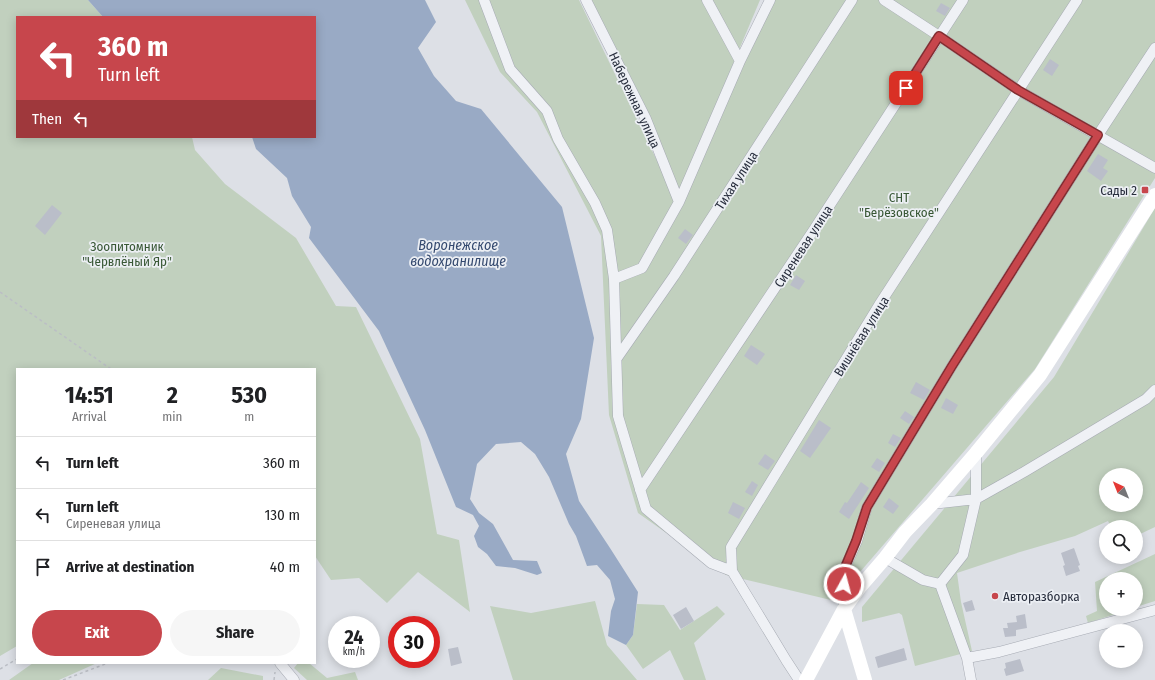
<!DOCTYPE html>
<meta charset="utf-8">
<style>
body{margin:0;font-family:"Fira Sans Condensed",sans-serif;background:#f6f6f6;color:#202124;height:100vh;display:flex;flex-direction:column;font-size:15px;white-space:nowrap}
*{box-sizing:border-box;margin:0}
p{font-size:13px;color:#757577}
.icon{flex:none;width:22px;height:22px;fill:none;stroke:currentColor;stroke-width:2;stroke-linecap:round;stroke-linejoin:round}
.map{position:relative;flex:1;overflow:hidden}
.details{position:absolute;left:16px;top:368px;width:300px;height:296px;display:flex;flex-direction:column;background:#fff;border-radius:0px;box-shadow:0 2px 10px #0003}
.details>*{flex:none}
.top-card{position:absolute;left:16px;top:16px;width:300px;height:122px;border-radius:0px;box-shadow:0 2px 10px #0003;background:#c7464c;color:#fff;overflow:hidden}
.needle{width:26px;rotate:317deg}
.tools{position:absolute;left:1099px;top:468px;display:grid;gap:8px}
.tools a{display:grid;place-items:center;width:44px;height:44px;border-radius:50%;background:#fff;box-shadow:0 2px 10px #0003;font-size:20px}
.speed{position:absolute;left:328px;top:616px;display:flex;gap:8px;font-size:20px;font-weight:700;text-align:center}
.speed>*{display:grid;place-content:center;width:52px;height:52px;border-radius:50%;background:#fff;box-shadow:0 2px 10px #0003;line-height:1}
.speed small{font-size:10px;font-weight:400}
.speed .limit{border:6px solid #d22;background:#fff;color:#111}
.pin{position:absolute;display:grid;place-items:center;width:34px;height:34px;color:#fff;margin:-17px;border-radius:8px;box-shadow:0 2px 6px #0006}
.me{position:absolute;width:44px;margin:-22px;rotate:7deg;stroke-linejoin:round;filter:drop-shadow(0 0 3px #0008)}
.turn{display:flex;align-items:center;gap:14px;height:84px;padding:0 16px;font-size:18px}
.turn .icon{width:52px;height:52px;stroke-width:2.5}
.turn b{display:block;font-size:28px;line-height:34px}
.then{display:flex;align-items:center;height:38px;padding:0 16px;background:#0003;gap:8px;font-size:15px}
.eta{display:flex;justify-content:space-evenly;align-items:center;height:68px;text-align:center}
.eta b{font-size:24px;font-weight:700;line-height:28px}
.button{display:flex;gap:8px;margin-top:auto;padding:8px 16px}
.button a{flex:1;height:46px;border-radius:24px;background:#c7464c;color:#fff;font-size:16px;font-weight:700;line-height:46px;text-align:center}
.button a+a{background:#f6f6f6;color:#202124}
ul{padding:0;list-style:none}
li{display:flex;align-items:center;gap:12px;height:52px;padding:0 16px;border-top:1px solid #e0e0e0}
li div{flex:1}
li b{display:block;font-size:15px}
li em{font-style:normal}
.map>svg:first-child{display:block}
.green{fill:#c1d0be;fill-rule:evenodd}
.water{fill:#99aac5}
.building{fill:#babec9}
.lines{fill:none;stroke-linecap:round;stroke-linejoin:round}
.street-casing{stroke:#a6aab3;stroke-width:11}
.path{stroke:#bbbec5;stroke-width:1.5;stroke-dasharray:3 3;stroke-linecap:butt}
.street{stroke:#eff1f5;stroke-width:10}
.secondary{stroke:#fff;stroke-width:14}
.route-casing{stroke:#812e31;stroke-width:10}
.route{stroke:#c7464c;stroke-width:7}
.poi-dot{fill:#c7464c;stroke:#eceff4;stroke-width:1.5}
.labels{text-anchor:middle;stroke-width:3.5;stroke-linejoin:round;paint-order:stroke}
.street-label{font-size:13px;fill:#272d3c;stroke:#eceff4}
.poi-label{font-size:13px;fill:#272d3c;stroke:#eceff4;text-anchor:end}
.park-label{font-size:13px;fill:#385735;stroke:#eceff4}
.water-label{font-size:14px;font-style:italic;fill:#33486e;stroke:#eceff4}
</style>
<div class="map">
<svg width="1155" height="680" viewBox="0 0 1155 680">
<rect width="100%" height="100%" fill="#dde0e6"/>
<!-- green -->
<path class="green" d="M 0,0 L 88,0 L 103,17 L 17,17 L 17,137 L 192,137 L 195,150 L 225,184 L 296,238 L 336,306 L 356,307 L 420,439 L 437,534 L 459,540 L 470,612 L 418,572 L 387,603 L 359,578 L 331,580 L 315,556 L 315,369 L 17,369 L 17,646 L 0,656 Z
M 465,0 L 579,0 L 680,208 L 765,0 L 1155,0 L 1155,178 L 1035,369 L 835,601 L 726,575 L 638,513 L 609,415 L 601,236 L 537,112 L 500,72 Z
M 585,0 L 760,0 L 679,192 Z
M 1155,208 L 1155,527 L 1136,536 L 1136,527 L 1111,527 L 1108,521 L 1075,536 L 1020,552 L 957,573 L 961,602 L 972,651 L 915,666 L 902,615 L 899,613 L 862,622 L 862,607 L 1054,377 ZM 1106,475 L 1136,475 L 1136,505 L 1106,505 Z
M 1155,554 L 1155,601 L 1136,607 L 1136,579 L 1106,579 L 1106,609 L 1131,609 L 1088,623 L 1086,616 L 1097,611 L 1095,582 Z
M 595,601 L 607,645 L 637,680 L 513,680 L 490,606 L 531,613 Z
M 637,604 L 664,605 L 680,630 L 717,606 L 725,614 L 694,643 L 706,680 L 684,680 L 670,650 L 643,669 L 626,645 L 633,635 Z
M 33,663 L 97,663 L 59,680 L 9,680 Z
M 298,663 L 309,663 L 327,678 L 355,672 L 358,680 L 307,680 L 294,668 Z
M 221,668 L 263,676 L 263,680 L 208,680 Z"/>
<!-- water -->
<path class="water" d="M 88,0 L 425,0 L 436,22 L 418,48 L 434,76 L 456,101 L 481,109 L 562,207 L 594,338 L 581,419 L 566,454 L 579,501 L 610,548 L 638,592 L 633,635 L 626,645 L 608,636 L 611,611 L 615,599 L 610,580 L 597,565 L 587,566 L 576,536 L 569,524 L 549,477 L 535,454 L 521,442 L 496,444 L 477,464 L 470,499 L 479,513 L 493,524 L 513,560 L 537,561 L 542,573 L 537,575 L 515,568 L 496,566 L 487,554 L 478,547 L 474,536 L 479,526 L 473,515 L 456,507 L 425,430 L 379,331 L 309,238 L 311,227 L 292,196 L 287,178 L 256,149 L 252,137 L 315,137 L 315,17 L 103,17 Z"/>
<!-- building -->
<path class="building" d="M 941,3 L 950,8 L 945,16 L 936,11 Z
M 1050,59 L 1059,65 L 1052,76 L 1043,70 Z
M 1098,154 L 1108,160 L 1103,168 L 1108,171 L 1101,181 L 1087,171 Z
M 52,205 L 62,213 L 45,235 L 35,226 Z
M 685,229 L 693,235 L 686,244 L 678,238 Z
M 796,275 L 805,281 L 799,290 L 790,285 Z
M 751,345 L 765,354 L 757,365 L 744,356 Z
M 916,382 L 930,390 L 924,400 L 910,393 Z
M 946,398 L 958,405 L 953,414 L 941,408 Z
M 905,411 L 914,417 L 909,424 L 900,418 Z
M 819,420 L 831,428 L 810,458 L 800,451 Z
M 893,434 L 901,438 L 895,447 L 888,443 Z
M 765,454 L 775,461 L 768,470 L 758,464 Z
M 877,458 L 885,463 L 879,472 L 871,467 Z
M 752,481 L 758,485 L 752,496 L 745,492 Z
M 861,482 L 869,488 L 849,519 L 839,512 L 845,502 L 847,503 Z
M 889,498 L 899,506 L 893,514 L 883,507 Z
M 733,502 L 745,508 L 739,519 L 728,513 Z
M 1074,548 L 1080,565 L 1078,566 L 1080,571 L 1066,576 L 1063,566 L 1065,565 L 1061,553 Z
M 972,600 L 975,610 L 966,612 L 963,603 Z
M 686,607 L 694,621 L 681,629 L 673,615 Z
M 1025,614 L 1027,628 L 1016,630 L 1016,636 L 1005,637 L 1003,628 L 1008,628 L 1007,623 L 1017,622 L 1016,616 Z
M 458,647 L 462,663 L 451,666 L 448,649 Z
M 904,648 L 907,660 L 878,668 L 875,657 Z
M 1020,659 L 1024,671 L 1006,676 L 1004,669 L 1006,668 L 1005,663 Z"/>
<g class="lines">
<!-- street casing -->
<g class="street-casing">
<path id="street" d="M 484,0 L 510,69 L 547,111 L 558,139 L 595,203 L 607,230 L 614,279 L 618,416 L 646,509 L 711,563 L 732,571
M 586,0 L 646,119 L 679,202
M 707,0 L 740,61
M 884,0 L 939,36 L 1018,90 L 1155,168
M 614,279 L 642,268 L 679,202 L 740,61 L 770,0
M 617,358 L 674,276 L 852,0
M 640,490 L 813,231 L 963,0
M 932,504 L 976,499 L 1024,472 L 1146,399 L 1155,390
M 885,558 L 923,580 L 940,584
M 844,609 L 843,572 L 857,541 L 867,507 L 952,366 L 1098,135 L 1155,48
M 967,658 L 999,652 L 1155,610
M 280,663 L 294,680
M 799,680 L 786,660 L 732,571 L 731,547 L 879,305 L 1077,0
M 971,680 L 967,658 L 940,584 L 963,555 L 976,499 L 976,453"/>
</g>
<!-- path -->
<path class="path" d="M 0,292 L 111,369
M 0,669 L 17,659
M 63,680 L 108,663
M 274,680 L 275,672"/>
<!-- street -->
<use href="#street" class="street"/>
<!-- secondary -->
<path class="secondary" d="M 844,609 L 865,680
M 806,680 L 844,609 L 860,587 L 885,558 L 905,532 L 932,504 L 976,453 L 1040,375 L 1155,195"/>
</g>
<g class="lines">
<!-- route casing -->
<g class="route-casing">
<path id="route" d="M 844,584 L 843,572 L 856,541 L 867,507 L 952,366 L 1098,135 L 1018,90 L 939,36 L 906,88"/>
</g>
<!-- route -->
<use href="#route" class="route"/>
</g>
<!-- markers -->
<g class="poi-dot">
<rect x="1141" y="186" width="8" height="8" rx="2"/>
<circle cx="995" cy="596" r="4"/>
</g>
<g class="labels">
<!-- street labels -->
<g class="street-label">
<text transform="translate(635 100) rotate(65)" y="5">Набережная улица</text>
<text transform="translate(736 180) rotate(-57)" y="5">Тихая улица</text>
<text transform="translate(803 246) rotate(-57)" y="5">Сиреневая улица</text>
<text transform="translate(861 336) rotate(-58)" y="5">Вишнёвая улица</text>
</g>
<!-- poi labels -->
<g class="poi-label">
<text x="1137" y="195">Сады 2</text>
<text x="1003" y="601" text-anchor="start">Авторазборка</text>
</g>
<!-- park labels -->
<g class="park-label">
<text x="899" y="202">СНТ<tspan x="899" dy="15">"Берёзовское"</tspan></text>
<text x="127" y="251">Зоопитомник<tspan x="127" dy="15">"Червлёный Яр"</tspan></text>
</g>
<!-- water labels -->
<g class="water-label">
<text x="458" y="250">Воронежское<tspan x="458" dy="16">водохранилище</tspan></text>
</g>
</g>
</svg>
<div class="tools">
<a><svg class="needle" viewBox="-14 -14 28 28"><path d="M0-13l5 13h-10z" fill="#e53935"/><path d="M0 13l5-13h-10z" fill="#757577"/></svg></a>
<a><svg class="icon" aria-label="search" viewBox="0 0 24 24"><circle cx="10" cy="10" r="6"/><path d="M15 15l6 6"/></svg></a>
<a>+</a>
<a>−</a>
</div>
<div class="speed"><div>24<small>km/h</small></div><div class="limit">30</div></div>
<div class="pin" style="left:906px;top:88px;background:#d93025"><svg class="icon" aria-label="arrive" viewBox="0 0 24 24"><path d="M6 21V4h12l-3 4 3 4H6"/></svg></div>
<svg class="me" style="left:844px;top:584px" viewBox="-20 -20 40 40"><circle r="17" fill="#c7464c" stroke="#fff" stroke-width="3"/><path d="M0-11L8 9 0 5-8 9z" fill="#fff"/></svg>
<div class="top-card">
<div class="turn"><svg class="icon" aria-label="left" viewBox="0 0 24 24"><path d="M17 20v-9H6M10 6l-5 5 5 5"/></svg><div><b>360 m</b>Turn left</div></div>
<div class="then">Then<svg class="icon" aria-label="left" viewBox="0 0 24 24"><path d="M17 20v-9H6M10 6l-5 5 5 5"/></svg></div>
</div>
<section class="details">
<div class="eta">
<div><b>14:51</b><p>Arrival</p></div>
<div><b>2</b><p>min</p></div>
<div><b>530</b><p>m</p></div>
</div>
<ul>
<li><svg class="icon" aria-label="left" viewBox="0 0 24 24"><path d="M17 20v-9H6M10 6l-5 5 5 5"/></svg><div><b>Turn left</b></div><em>360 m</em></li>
<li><svg class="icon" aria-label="left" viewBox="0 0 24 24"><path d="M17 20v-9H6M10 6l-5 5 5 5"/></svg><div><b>Turn left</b><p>Сиреневая улица</p></div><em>130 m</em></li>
<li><svg class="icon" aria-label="arrive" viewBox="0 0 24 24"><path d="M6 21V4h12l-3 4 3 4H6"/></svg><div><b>Arrive at destination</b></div><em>40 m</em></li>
</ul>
<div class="button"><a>Exit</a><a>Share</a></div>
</section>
</div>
